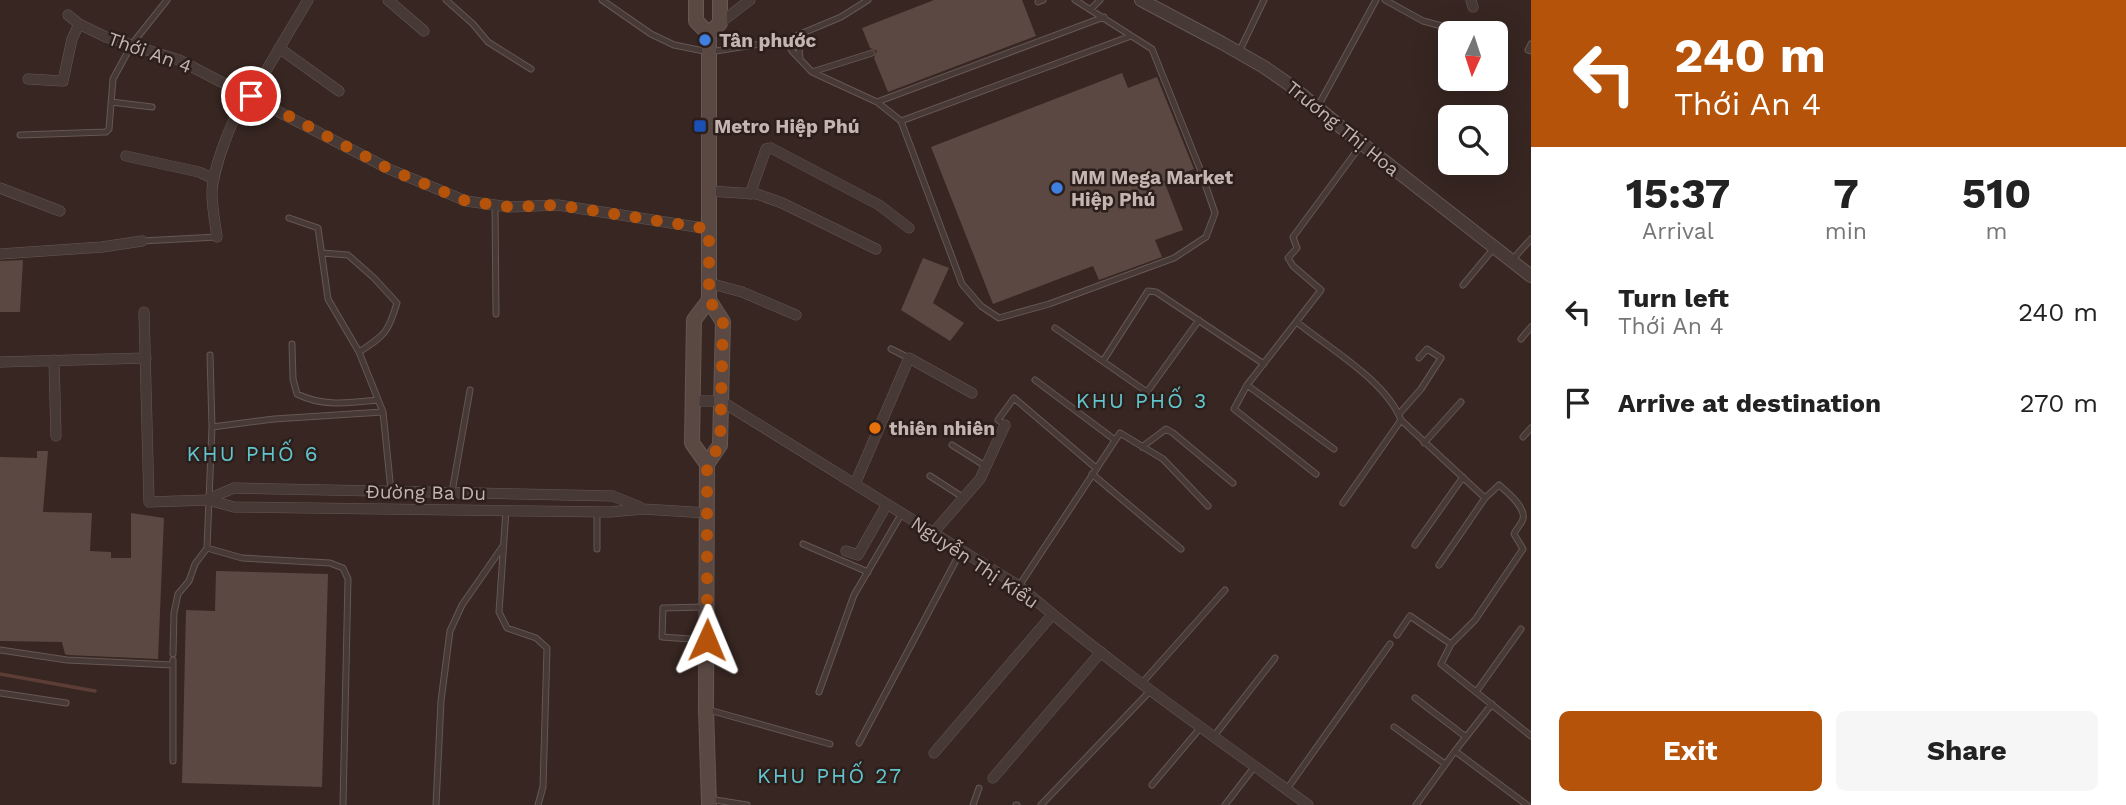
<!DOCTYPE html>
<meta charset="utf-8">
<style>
body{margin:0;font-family:"Work Sans",sans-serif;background:#f6f6f6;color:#222;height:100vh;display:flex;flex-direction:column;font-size:26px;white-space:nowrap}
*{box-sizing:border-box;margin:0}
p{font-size:23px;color:#767676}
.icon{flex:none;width:38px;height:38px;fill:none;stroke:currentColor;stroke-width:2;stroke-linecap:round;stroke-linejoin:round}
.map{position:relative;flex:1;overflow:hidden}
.sheet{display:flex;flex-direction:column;background:#fff;width:595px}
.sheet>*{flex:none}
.hud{background:#b45309;color:#fff;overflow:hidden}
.needle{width:46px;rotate:183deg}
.fabs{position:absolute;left:1438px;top:21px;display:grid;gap:14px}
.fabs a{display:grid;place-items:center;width:70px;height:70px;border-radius:10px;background:#fff;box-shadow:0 7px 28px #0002;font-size:35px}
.pin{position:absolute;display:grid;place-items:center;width:60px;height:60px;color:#fff;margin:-30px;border:4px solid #fff;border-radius:50%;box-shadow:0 2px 7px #0007}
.me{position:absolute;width:77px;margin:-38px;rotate:1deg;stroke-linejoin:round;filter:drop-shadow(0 0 5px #0008)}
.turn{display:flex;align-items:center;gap:24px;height:147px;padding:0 28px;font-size:32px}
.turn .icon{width:91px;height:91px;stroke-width:2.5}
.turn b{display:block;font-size:49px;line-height:60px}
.eta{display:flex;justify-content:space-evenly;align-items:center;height:119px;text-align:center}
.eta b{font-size:42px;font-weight:700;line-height:49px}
.button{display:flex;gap:14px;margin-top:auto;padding:14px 28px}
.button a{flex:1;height:80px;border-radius:10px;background:#b45309;color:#fff;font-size:28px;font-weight:700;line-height:80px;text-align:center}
.button a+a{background:#f6f6f6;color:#222}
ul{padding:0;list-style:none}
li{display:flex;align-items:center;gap:21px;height:91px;padding:0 28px}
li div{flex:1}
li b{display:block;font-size:26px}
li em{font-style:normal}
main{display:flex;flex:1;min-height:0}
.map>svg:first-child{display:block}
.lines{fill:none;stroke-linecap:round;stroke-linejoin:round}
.stream{stroke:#5d3e36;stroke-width:3.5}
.building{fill:#5b4843}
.service-casing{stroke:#655753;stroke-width:7}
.minor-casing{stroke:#655753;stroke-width:11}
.tertiary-casing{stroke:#655753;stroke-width:14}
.secondary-casing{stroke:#655753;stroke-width:16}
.service{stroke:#473935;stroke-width:5}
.minor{stroke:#473935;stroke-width:10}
.tertiary{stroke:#473935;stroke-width:12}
.secondary{stroke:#5a4943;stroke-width:14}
.route{stroke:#b45309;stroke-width:12;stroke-dasharray:0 21.6}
.shop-dot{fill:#3f7fe0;stroke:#2c1e1b;stroke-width:2.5}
.transit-dot{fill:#1a4fb4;stroke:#2c1e1b;stroke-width:2.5}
.food-dot{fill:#e8710a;stroke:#2c1e1b;stroke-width:2.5}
.labels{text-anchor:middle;stroke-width:5;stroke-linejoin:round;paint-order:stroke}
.poi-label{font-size:19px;font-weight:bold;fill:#c4b5b0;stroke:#2c1e1b;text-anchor:start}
.street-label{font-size:19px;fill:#c4b5b0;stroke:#2c1e1b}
.neighbourhood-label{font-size:21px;letter-spacing:2px;fill:#62c5cd;stroke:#2c1e1b}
</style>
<main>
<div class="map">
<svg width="1531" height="805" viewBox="0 0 1531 805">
<rect width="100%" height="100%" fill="#372622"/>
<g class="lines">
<!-- stream -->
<path class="stream" d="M 0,674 L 95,691"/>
</g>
<!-- building -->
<path class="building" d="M 934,0 L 1022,0 L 1036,36 L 888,92 L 874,58 L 877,51 L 870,48 L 862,28 Z
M 1122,73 L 1128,88 L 1157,77 L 1194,169 L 1164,181 L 1183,230 L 1155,240 L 1162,257 L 1099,280 L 1093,266 L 993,304 L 931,147 Z
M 923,258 L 949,268 L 933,303 L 964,323 L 950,341 L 901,310 Z
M 23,260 L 20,312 L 0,312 L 0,261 Z
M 37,451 L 48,451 L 43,512 L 92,513 L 90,551 L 111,552 L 111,558 L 131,558 L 131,513 L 164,518 L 158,659 L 68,655 L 65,654 L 62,642 L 0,641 L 0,457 L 37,458 Z
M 216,571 L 328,574 L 322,787 L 182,783 L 186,610 L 215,611 Z"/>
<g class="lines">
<!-- service casing -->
<g class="service-casing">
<path id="service" d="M 446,0 L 473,24 L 488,42 L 531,69
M 602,0 L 651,34 L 674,45 L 709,52 L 786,40 L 841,17 L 868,0
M 1385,0 L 1423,21 L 1442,26
M 1038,2 L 1043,0
M 1091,9 L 1100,0
M 793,37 L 799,47 L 800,59
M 786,40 L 792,51 L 812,72 L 877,102 L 901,121 L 962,284 L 981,306 L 999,318 L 1049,304 L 1174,258 L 1206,237 L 1215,213 L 1200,169 L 1152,49 L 1075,0
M 1531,44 L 1528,50 L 1531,51
M 1239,52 L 1264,0
M 812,72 L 872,53
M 111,102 L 152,107
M 877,102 L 1104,17
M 1317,108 L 1376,0
M 901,121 L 1131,36
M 20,135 L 106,132 L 109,129 L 113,79 L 132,44 L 167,0
M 495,204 L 496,314
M 289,218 L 318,228 L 328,299 L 359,352 L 383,412 L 391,491
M 142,241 L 217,237
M 322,253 L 348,255 L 374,278 L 397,303 C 388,333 385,335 359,352
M 1512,260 L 1531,239
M 1463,285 L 1494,248
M 1298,323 C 1330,349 1386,381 1401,420 L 1485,498 L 1439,565
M 1055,328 L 1147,392 L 1199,320
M 1521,339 L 1531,327
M 292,344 L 293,379 L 297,394 C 323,407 350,403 378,400
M 891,349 L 909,358
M 210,355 L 212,427
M 1103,361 L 1148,291 L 1156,292 L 1264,364
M 1035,380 L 1115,440
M 1247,385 L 1334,449
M 1399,414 L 1421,389 L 1441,358 L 1427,349 L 1419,358
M 1005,425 L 998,420 L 1014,398 L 1096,468
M 1523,437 L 1531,428
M 1424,443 L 1461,402
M 952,445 L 987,467
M 1142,447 L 1166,429 L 1173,433 L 1233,483
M 1092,474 L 1181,549
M 1316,474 L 1234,409 L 1247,385 L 1321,290 L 1293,266 L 1288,258 L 1297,248 L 1293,237 L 1361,145
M 930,476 L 964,498
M 452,492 L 470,390
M 1343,503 L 1401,420
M 506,510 L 499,612 L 507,628 L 536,638 L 547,648 L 543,787 L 538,805
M 803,544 L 868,572
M 1415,545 L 1463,477
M 597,549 L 597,511
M 1019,586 L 1120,433 L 1163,459 L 1208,506
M 1397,635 L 1410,616 L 1451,644 L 1441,664 L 1531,736
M 704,640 L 662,637 L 663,608 L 704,607
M 1451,644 L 1475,620 L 1523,549 L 1514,534 C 1516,529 1521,525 1523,519 C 1526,507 1507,492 1499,485 L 1485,498
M 0,650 L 67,660 L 173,665
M 173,654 L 174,613 L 178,594 L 189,581 L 195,564 L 207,548
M 1142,683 L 1225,590
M 819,692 L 854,595 L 902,513
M 1476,692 L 1521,629
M 0,693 L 66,703
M 1415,698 L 1466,737
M 709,710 L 830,744
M 1394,727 L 1445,764
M 1214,736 L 1275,658
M 859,743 L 961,551
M 1455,751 L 1527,805
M 173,761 L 173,660
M 1152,785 L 1201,727
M 1287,789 L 1390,644
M 709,799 L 747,805
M 343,805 L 348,579 L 343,568 L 330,563 L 242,558 L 207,548 L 212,427 L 274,419 L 383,412
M 436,805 L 441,701 L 450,631 L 462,605 L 503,546
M 973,805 L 979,788
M 1016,805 L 1017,805
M 1041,805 L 1150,691
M 1225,805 L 1255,766
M 1416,805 L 1455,751 L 1492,704"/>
</g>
<!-- minor casing -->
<g class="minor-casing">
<path id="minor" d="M 388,0 L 424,31
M 1471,0 L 1473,7
M 68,15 L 79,24 L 106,37 L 179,60 L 389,169 L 466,201 L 510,207 L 558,205 L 709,229
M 720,23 L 750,0
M 279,48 L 339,91
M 28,79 L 63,81 L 72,39 L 79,24
M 126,156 L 199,172 L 214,179
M 0,188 L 60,211
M 708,191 L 757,194 L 782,203 L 876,249
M 750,194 L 766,149 L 771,148 L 879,205 L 909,228
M 217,237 C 215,223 212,207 212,193 C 212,172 234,107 251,96 L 308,0
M 0,254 L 102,247 L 142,241
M 709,283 L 742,292 L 796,315
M 144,312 L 149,502 L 208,500 L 234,507 L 610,512 L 643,509 L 708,513
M 54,360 L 56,436
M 0,362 L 146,358
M 693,401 L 721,401 L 1019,586 C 1111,665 1211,734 1308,805
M 855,484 L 909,358 L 972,393
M 208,499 L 234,488 L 613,496 L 640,507
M 933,533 L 980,479 L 1005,425
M 846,551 L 858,555 L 887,504
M 934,753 L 1052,615
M 993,778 L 1101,652"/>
</g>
<!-- tertiary casing -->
<g class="tertiary-casing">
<path id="tertiary" d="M 1141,0 L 1222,43 L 1264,67 L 1290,85 L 1342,128 L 1531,276"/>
</g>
<!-- secondary casing -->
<g class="secondary-casing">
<path id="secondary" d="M 696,0 L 696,21 L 709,34
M 709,300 L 694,320 L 692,443 L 707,464 L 706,709 L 709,805
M 707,464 L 720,445 L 723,322 L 709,300 L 709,34 L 720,23 L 720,0"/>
</g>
<!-- service -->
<use href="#service" class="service"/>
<!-- minor -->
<use href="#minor" class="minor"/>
<!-- tertiary -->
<use href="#tertiary" class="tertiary"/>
<!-- secondary -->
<use href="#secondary" class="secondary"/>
</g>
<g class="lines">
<!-- route -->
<path class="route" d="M 251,96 L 389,169 L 466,201 L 510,207 L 558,205 L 709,229 L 709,300 L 723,321 L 720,445 L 707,464 L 707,640"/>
</g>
<!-- markers -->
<g class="shop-dot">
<circle cx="705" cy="40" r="7"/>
<circle cx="1057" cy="188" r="7"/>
</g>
<rect class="transit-dot" x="693" y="119" width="14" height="14" rx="3.5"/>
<circle class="food-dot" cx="875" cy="428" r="7"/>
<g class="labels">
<!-- poi labels -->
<g class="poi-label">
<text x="719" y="47">Tân phước</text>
<text x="714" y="133">Metro Hiệp Phú</text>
<text x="1071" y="184">MM Mega Market<tspan x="1071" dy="22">Hiệp Phú</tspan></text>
<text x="889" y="435">thiên nhiên</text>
</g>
<!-- street labels -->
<g class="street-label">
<text transform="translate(150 52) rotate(20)" y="7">Thới An 4</text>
<text transform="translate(1343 128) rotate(39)" y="7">Trương Thị Hoa</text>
<text transform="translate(426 492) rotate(1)" y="7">Đường Ba Du</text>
<text transform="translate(975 562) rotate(34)" y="7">Nguyễn Thị Kiểu</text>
</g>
<!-- neighbourhood labels -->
<g class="neighbourhood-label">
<text x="1142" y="408">KHU PHỐ 3</text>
<text x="253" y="461">KHU PHỐ 6</text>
<text x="830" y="783">KHU PHỐ 27</text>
</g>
</g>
</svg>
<div class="fabs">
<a><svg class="needle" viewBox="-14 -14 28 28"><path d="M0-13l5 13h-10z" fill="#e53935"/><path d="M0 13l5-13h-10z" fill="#767676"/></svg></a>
<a><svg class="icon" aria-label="search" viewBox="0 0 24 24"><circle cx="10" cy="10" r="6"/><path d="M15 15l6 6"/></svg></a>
</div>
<div class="pin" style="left:251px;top:96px;background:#d93025"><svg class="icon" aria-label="arrive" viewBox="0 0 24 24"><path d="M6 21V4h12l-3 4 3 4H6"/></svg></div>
<svg class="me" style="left:707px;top:640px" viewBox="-20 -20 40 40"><path d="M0-17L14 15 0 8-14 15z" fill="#b45309" stroke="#fff" stroke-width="4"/></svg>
</div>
<section class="sheet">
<div class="hud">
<div class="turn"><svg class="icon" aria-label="left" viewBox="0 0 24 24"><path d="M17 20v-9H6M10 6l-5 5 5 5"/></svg><div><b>240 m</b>Thới An 4</div></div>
</div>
<div class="eta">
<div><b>15:37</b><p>Arrival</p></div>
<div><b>7</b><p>min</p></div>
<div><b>510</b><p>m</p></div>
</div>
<ul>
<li><svg class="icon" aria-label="left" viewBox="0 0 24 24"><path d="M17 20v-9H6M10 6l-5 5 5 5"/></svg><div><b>Turn left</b><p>Thới An 4</p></div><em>240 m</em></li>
<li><svg class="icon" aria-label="arrive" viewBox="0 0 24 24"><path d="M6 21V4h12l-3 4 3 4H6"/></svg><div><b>Arrive at destination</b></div><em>270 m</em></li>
</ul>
<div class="button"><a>Exit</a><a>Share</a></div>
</section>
</main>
